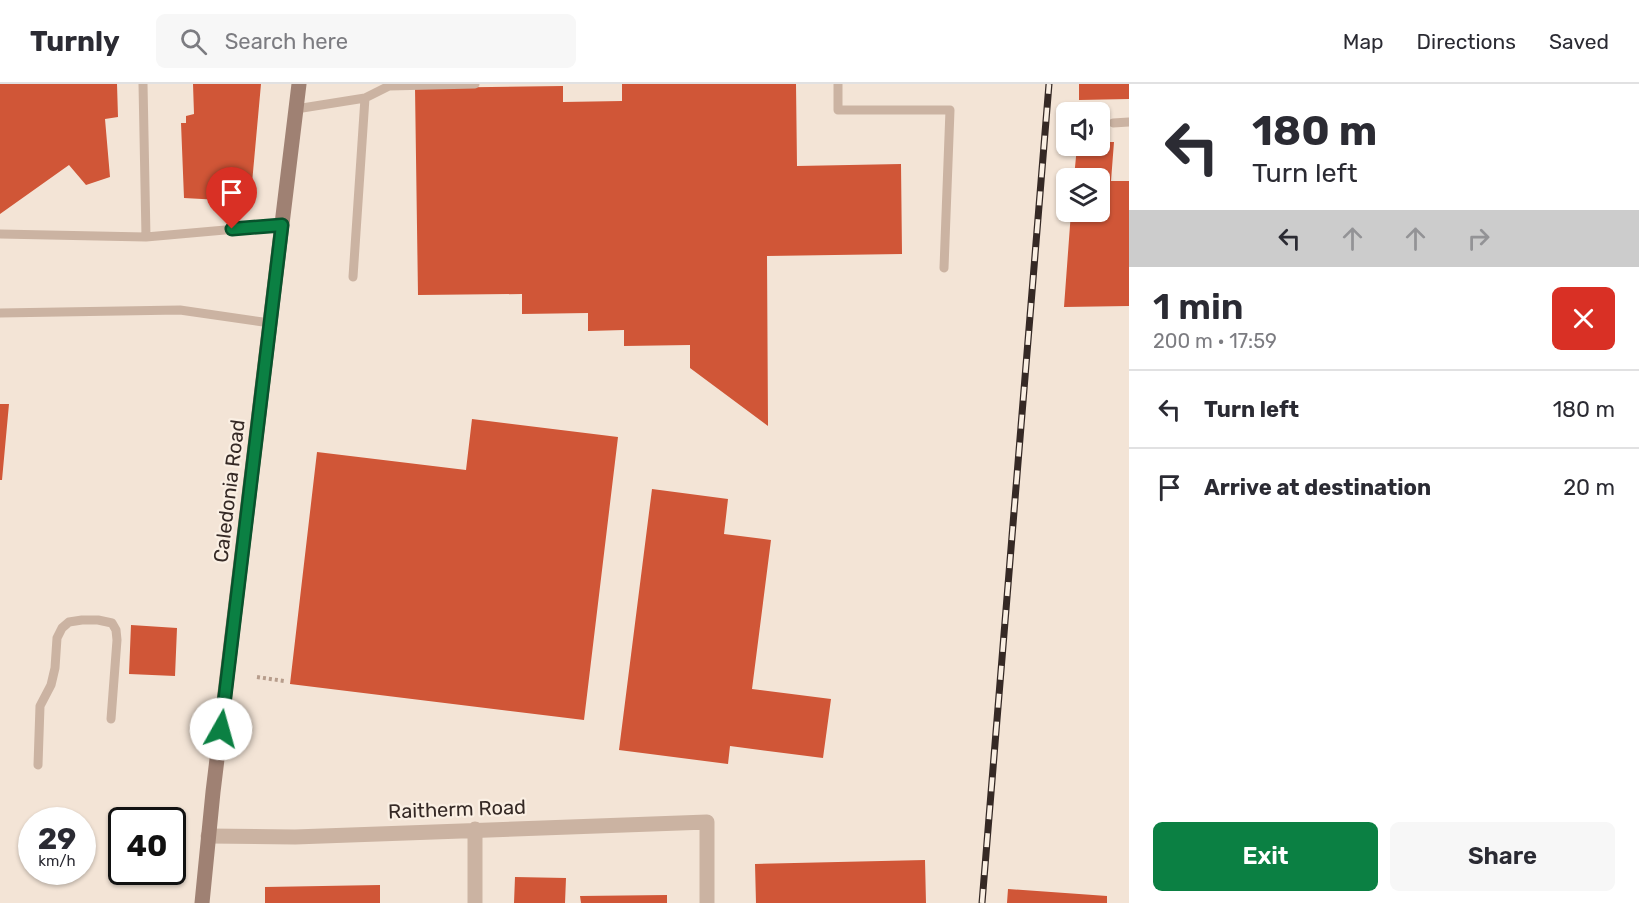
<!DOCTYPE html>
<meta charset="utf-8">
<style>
body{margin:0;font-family:Rubik,sans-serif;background:#f7f7f7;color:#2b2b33;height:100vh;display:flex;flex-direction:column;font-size:22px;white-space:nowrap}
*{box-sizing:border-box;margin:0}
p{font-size:20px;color:#7c7c81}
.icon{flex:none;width:33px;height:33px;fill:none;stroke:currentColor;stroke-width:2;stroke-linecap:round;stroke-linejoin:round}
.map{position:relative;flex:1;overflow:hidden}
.side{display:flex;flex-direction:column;background:#fff;width:510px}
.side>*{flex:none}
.banner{background:#fff;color:#2b2b33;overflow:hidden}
.buttons{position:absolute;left:1056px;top:18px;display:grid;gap:12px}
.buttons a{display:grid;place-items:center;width:54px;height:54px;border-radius:9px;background:#fff;box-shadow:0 2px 4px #0004;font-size:30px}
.speed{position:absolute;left:18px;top:723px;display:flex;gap:12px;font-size:30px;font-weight:700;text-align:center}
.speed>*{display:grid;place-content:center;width:78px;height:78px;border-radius:50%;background:#fff;box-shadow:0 2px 4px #0004;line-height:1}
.speed small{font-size:15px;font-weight:400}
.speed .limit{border:3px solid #111;border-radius:9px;background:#fff;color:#111}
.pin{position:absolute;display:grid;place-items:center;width:51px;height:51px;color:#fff;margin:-62px -26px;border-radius:50% 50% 50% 0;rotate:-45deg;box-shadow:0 0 6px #0007}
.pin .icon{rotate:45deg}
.me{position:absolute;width:66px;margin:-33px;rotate:7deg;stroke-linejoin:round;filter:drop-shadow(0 0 4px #0008)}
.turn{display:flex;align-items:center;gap:21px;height:126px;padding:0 24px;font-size:27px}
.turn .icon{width:78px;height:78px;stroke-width:2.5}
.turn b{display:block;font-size:42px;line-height:51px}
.lanes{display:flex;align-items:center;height:57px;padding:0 24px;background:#0003;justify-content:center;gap:30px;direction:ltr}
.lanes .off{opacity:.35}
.round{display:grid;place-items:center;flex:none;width:63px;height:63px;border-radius:9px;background:#f7f7f7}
.summary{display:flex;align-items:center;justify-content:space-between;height:102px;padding:0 24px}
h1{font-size:36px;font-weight:600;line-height:45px}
.button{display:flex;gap:12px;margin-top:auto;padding:12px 24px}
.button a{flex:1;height:69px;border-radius:9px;background:#0b8043;color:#fff;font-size:24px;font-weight:600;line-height:69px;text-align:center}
.button a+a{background:#f7f7f7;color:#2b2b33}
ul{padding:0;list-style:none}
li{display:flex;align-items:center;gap:18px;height:78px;padding:0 24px;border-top:2px solid #e1e1e2}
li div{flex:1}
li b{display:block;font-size:22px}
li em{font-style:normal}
header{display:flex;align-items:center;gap:36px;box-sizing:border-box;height:84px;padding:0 30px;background:#fff;border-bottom:2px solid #e1e1e2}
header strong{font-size:28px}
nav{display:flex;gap:33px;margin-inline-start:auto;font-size:21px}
.search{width:420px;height:54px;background:#f7f7f7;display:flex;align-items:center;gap:15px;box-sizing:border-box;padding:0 21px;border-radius:9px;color:#7c7c81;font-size:22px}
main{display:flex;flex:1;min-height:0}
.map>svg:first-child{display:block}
.building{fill:#d05637}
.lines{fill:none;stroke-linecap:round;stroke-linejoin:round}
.path{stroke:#b79d8c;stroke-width:4;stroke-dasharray:3 3;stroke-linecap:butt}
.lane{stroke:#cbb3a2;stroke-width:9}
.street{stroke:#cbb3a2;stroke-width:15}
.secondary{stroke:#9f8173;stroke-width:15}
.rail-casing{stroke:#352925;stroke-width:7}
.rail{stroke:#faefe3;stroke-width:4.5;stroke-dasharray:14;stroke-linecap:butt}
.route-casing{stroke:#07532c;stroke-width:15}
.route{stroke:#0b8043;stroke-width:10}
.labels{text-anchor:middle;stroke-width:4.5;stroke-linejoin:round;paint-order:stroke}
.street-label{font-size:20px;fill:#352925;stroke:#faefe3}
</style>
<header>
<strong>Turnly</strong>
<div class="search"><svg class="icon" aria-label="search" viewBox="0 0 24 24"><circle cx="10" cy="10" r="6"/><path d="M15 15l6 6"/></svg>Search here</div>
<nav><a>Map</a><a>Directions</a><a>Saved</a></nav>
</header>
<main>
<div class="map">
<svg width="1129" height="819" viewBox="0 0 1129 819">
<rect width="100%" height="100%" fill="#f3e4d6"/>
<!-- building -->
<path class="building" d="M 0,0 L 117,0 L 118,33 L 105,35 L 110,93 L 86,101 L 69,81 L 0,130 Z
M 193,0 L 261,0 L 251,110 L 238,117 L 184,114 L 181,39 L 186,39 L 186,32 L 194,30 Z
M 622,0 L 796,0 L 797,82 L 901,80 L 902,170 L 767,172 L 768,342 L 690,284 L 690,261 L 624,262 L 624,246 L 588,247 L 588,229 L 522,230 L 522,210 L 418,211 L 415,4 L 563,2 L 563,18 L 622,17 Z
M 1079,0 L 1129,0 L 1129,15 L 1079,16 Z
M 1100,58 L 1114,58 L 1111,97 L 1129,97 L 1129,222 L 1064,223 L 1071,128 L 1100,128 L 1100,94 L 1074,94 L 1077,62 L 1100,62 Z
M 0,320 L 9,320 L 2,396 L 0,396 Z
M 472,335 L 618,353 L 584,636 L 290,600 L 317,368 L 466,386 Z
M 652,405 L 728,415 L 724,450 L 771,456 L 752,605 L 831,615 L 823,674 L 730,662 L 728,680 L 619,666 Z
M 131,541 L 177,544 L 175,592 L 129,590 Z
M 925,776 L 926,819 L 756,819 L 755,780 Z
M 515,793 L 566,794 L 565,819 L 514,819 Z
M 380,801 L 380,819 L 265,819 L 265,803 Z
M 1008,805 L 1107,812 L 1107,819 L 1007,819 Z
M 667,811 L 667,819 L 581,819 L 580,812 Z"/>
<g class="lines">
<!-- path -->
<path class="path" d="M 257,593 L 284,597"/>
<!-- lane -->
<path class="lane" d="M 143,0 L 146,153
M 838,0 L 838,26 L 950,26 L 944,184
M 365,14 L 389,2 L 475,0
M 296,25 L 365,14 L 353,193
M 1113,39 L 1129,38
M 0,150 L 146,153 L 282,141
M 0,229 L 180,226 L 270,239
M 38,681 L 40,622 L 51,601 L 55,584 L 57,554 L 62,544 L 69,538 L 82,536 L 98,536 L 112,539 L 116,546 L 117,556 L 111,635"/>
<!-- street -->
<path class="street" d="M 475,745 L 475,819
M 208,752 L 295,753 L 707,738 L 707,819"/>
<!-- secondary -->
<path class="secondary" d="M 202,819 L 213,708 L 299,0"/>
<!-- rail casing -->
<g class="rail-casing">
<path id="rail" d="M 982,819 L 1049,0"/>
</g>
<!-- rail -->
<use href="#rail" class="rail"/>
</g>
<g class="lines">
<!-- route casing -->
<g class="route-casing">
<path id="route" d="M 221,645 L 282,141 L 232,145"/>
</g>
<!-- route -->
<use href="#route" class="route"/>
</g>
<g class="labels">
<!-- street labels -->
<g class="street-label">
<text transform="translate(229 407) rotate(-83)" y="7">Caledonia Road</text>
<text transform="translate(457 725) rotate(-2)" y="7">Raitherm Road</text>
</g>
</g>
</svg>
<div class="buttons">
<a><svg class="icon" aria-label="sound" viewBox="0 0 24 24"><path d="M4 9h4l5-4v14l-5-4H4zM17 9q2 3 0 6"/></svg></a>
<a><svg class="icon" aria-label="layers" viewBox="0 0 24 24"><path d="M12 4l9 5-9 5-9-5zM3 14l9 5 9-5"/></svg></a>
</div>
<div class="speed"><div>29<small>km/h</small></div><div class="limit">40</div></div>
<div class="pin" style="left:232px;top:145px;background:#d93025"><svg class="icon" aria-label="arrive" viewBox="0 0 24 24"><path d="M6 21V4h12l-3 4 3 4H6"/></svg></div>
<svg class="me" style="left:221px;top:645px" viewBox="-20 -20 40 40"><circle r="19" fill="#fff"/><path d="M0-13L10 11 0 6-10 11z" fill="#0b8043"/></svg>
</div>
<section class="side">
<div class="banner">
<div class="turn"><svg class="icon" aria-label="left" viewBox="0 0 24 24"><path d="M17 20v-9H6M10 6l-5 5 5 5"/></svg><div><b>180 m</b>Turn left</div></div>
<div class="lanes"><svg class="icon" aria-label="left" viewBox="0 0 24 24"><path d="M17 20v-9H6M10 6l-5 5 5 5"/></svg><svg class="icon off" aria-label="ahead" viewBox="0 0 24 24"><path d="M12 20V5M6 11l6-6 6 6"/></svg><svg class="icon off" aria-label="ahead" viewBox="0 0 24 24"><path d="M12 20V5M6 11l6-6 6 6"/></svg><svg class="icon off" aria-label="right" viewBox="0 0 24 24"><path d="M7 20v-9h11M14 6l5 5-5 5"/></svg></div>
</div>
<div class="summary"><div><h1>1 min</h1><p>200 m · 17:59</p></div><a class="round" style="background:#d93025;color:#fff"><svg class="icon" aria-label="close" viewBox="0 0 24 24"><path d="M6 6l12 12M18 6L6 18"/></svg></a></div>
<ul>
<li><svg class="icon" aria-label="left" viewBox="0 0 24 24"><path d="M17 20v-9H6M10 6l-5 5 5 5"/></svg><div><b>Turn left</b></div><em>180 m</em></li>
<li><svg class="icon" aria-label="arrive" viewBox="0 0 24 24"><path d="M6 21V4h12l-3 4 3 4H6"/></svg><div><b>Arrive at destination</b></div><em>20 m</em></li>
</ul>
<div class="button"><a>Exit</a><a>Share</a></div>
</section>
</main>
